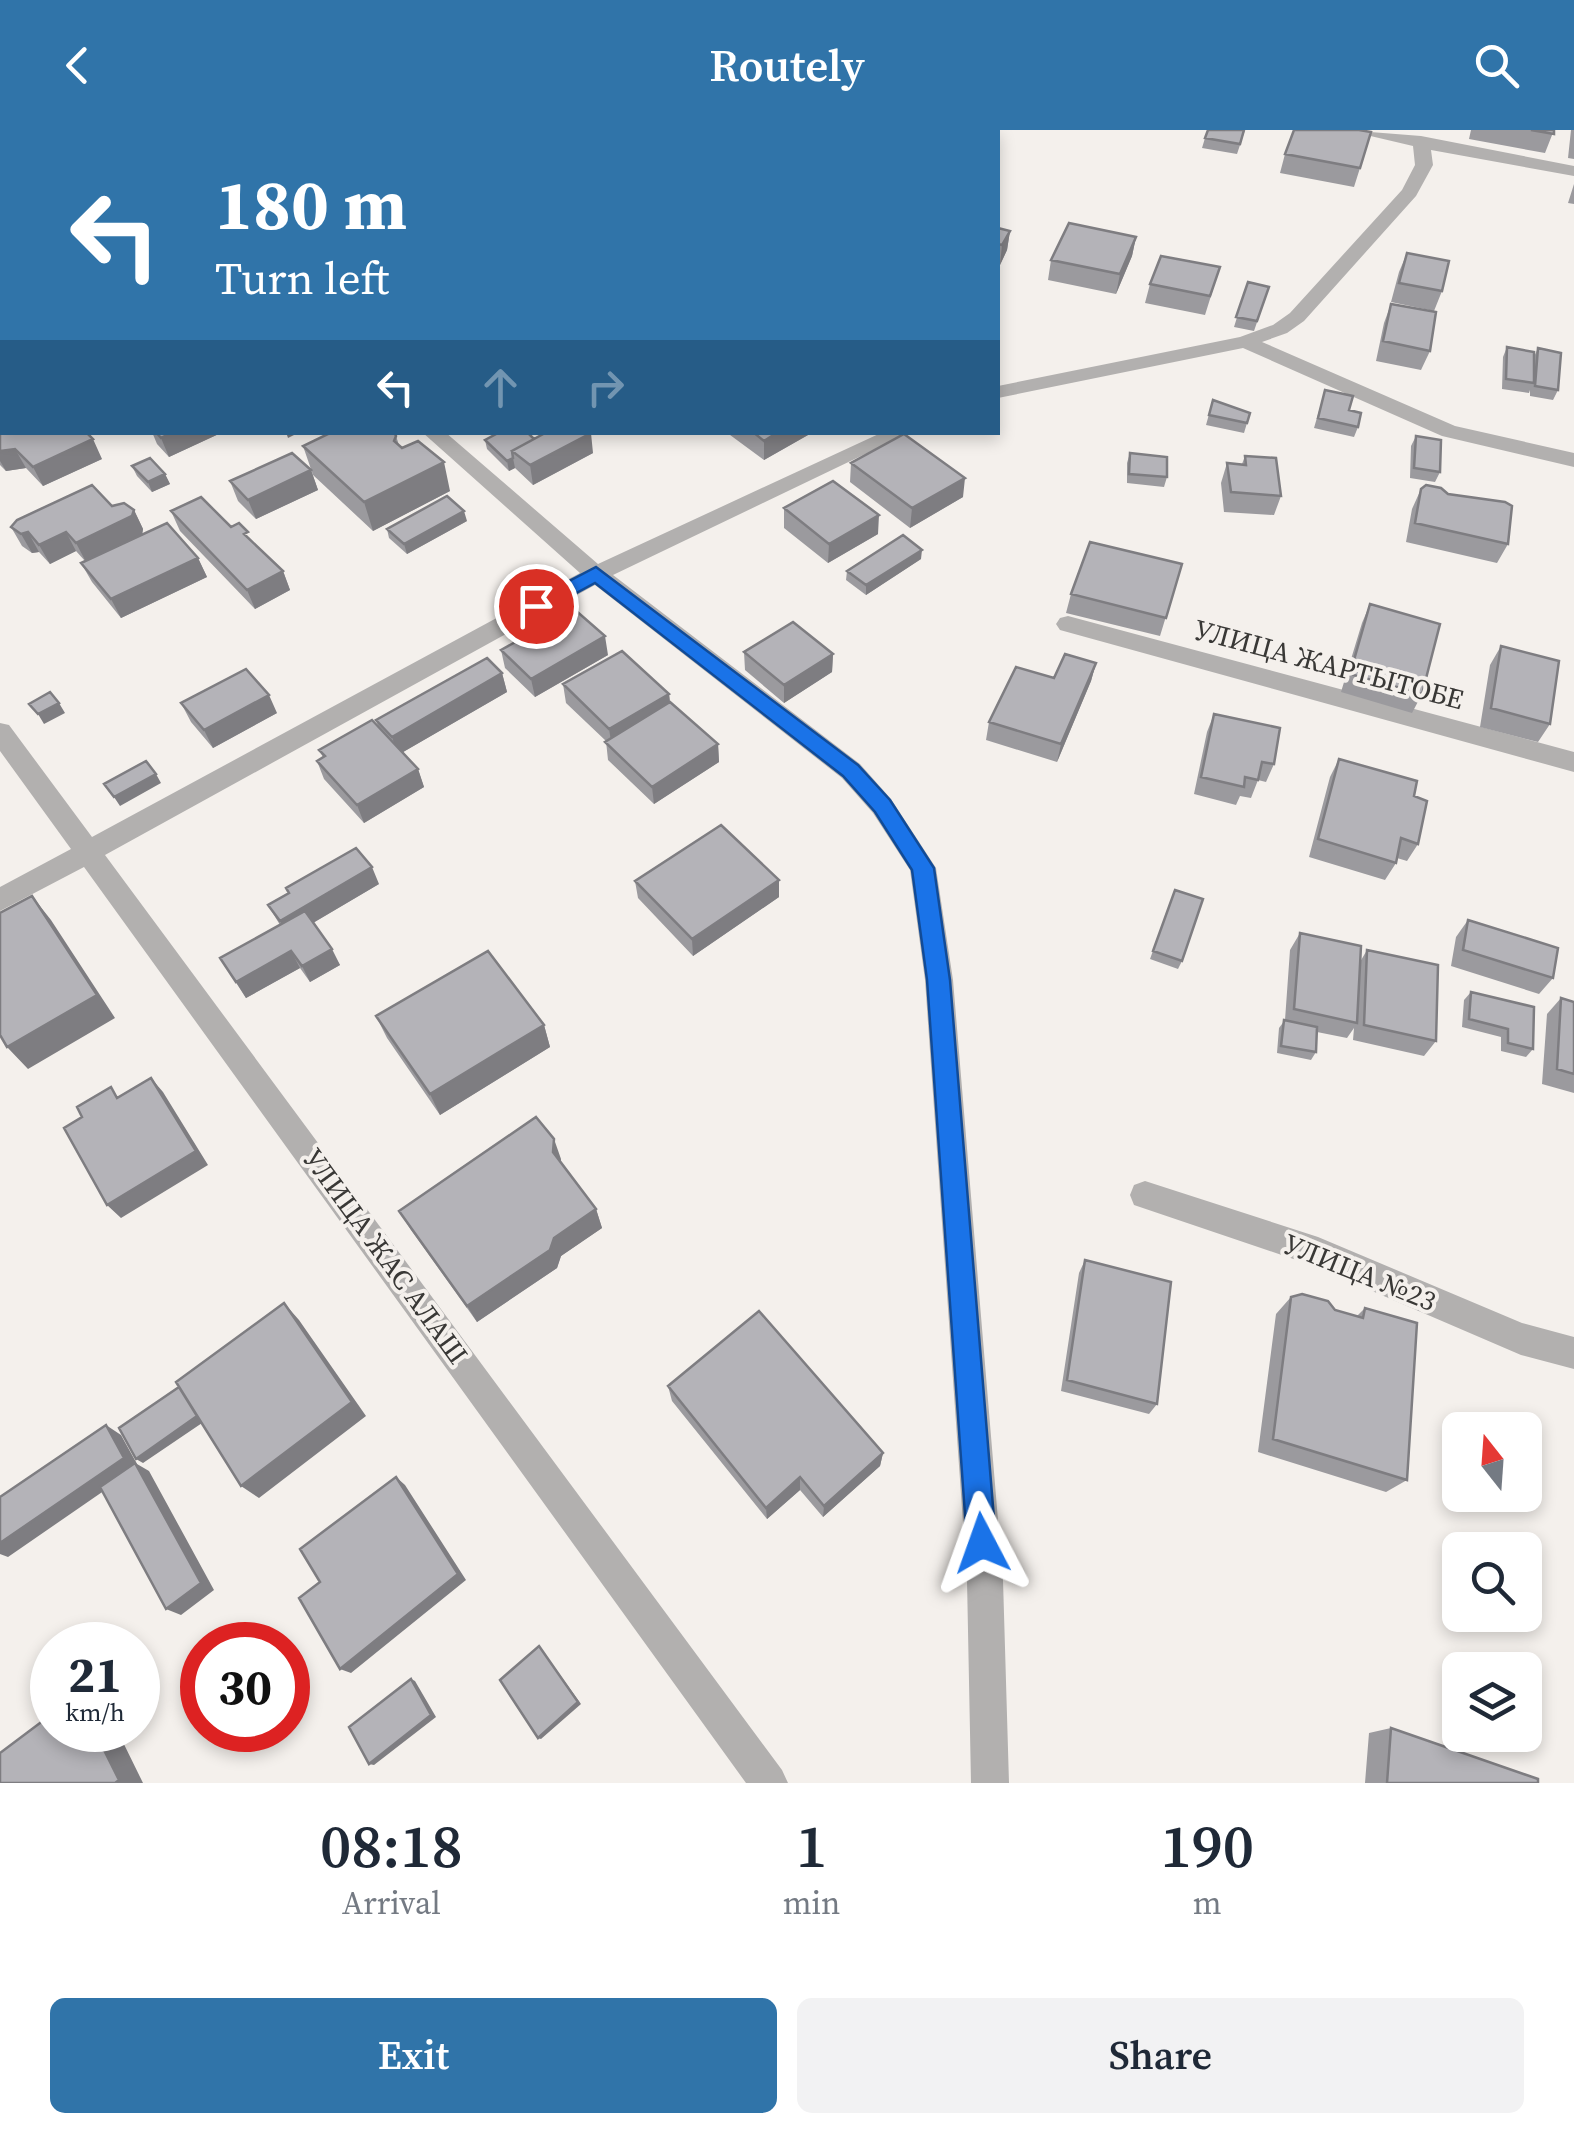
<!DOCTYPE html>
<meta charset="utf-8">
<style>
body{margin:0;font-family:"Source Serif 4",serif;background:#f2f2f3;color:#1f2937;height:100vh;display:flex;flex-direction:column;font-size:38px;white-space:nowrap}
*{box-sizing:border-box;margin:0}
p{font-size:32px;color:#747a83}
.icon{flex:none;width:55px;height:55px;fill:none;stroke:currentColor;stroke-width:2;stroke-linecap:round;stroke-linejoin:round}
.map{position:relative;height:1653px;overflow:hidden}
.side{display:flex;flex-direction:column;background:#fff;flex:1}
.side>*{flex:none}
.top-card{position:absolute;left:0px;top:0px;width:1000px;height:305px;box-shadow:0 5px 15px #0003;background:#3074a9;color:#fff;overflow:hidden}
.needle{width:65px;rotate:343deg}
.tools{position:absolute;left:1442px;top:1282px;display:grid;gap:20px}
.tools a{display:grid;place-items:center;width:100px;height:100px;border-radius:15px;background:#fff;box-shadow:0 5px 15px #0003;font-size:50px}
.speed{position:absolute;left:30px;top:1492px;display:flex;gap:20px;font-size:50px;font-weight:700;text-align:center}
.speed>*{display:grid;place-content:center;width:130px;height:130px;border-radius:50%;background:#fff;box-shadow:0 5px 15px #0003;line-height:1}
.speed small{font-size:25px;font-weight:400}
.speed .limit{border:15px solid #d22;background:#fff;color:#111}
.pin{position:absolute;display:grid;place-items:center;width:85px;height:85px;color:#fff;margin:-42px;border:5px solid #fff;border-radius:50%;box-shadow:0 2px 10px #0007}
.me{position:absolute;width:110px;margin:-55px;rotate:356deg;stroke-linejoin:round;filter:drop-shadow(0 0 8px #0008)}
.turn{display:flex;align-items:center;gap:35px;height:210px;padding:0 50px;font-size:45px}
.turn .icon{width:130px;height:130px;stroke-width:2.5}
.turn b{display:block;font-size:70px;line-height:85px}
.lanes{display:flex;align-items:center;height:95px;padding:0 50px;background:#0003;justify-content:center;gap:50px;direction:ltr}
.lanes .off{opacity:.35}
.eta{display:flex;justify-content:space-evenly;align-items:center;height:170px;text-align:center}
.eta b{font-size:60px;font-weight:600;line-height:70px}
.button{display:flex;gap:20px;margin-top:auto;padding:20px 50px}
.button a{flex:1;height:115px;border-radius:15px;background:#3074a9;color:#fff;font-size:40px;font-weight:600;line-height:115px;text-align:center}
.button a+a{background:#f2f2f3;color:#1f2937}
header{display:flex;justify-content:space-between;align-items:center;height:130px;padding:0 50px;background:#3074a9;color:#fff;font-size:45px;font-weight:600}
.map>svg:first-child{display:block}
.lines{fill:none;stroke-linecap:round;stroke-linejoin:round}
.minor{fill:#b2b0af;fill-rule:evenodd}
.wall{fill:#9b9a9e}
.shaded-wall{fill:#7e7d81}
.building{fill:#b4b3b8;stroke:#7e7d81;stroke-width:2.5}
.route{fill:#1a73e8;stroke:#114b97;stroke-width:2.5}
.labels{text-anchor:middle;stroke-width:8;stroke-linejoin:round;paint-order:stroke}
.street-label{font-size:28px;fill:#393836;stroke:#f4f0ec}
</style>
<header><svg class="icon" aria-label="back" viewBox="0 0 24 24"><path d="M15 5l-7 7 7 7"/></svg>Routely<svg class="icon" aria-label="search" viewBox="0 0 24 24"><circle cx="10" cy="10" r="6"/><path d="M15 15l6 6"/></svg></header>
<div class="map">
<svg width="1574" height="1653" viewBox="0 0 1574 1653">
<rect width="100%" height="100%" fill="#f4f0ec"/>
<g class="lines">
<!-- minor -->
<path class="minor" d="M 77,0 L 95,0 L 96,2 L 78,2 Z
M 598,0 L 617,0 L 618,2 L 599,2 Z
M 1345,0 L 1421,6 L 1574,36 L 1574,46 L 1431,20 L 1433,35 L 1416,66 L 1304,191 L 1287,203 L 1262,212 L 1455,296 L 1574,323 L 1574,337 L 1442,306 L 1243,218 L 998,268 L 998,256 L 1240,207 L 1273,195 L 1290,183 L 1402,60 L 1415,35 L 1413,16 Z
M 422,302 L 445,302 L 598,434 L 883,302 L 911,302 L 613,445 L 860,634 L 891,669 L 936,738 L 953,850 L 1003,1450 L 1009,1653 L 971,1653 L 967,1450 L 925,850 L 910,740 L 873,683 L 842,648 L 595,455 L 105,725 L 782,1640 L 788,1653 L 746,1653 L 84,737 L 0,781 L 0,757 L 71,719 L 0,621 L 0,593 L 9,595 L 92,707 L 580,443 Z
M 1068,486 L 1574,622 L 1574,642 L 1060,500 L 1056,494 L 1060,488 Z
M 1145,1051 L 1318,1107 L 1522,1193 L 1574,1207 L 1574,1239 L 1521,1225 L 1314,1136 L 1134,1075 L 1130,1065 L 1134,1055 Z"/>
</g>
<!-- wall -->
<path class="wall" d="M 686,0 L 761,0 L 761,2 L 686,2 Z
M 1245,0 L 1237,24 L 1202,18 L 1205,8 Z
M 1471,0 L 1554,0 L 1545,23 L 1469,9 Z
M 1571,0 L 1574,0 L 1574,29 L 1568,28 Z
M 1285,24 L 1360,38 L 1354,57 L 1280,43 Z
M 1574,54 L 1574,74 L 1568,73 Z
M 998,86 L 1000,99 L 1010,101 L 1007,120 L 1000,135 L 998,134 Z
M 1136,107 L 1132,126 L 1116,164 L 1048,150 L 1051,130 Z
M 1407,123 L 1442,161 L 1434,181 L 1391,172 L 1399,142 Z
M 1220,137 L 1205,185 L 1145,173 L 1150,154 Z
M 1248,152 L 1269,157 L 1254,201 L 1234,197 Z
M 1391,174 L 1430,221 L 1421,240 L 1376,231 L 1384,193 Z
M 1507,217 L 1534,227 L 1538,218 L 1558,260 L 1553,270 L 1530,266 L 1530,260 L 1529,263 L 1502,259 L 1503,227 Z
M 1325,260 L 1358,297 L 1354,307 L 1314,298 Z
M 1213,270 L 1250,283 L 1244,303 L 1206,295 Z
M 0,288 L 102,329 L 43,356 L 26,338 L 6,341 L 0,335 Z
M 152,302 L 223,302 L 169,327 L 157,314 Z
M 726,302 L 808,302 L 808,305 L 764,330 Z
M 396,306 L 399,315 L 450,361 L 373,401 L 313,345 L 303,316 Z
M 1416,306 L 1440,342 L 1435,352 L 1410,348 L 1411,316 Z
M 534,309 L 593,323 L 533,355 L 515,338 L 509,341 L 487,319 L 485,310 Z
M 1130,323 L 1167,347 L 1164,357 L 1127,353 L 1127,333 Z
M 1245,326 L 1281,366 L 1274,385 L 1224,382 L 1221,353 L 1227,333 L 1242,334 Z
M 851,333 L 963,367 L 910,398 L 850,352 Z
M 132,336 L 165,344 L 170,354 L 152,362 L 137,346 Z
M 311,340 L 318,360 L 256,389 L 238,371 L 230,351 Z
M 1421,359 L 1448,364 L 1508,414 L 1497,433 L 1406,412 L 1412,379 Z
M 112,376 L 134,380 L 143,399 L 142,405 L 198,428 L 207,447 L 121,488 L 92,452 L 81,433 L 85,431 L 76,421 L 50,434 L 39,422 L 32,423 L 22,416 L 11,397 Z
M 784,378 L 878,404 L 828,433 L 784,398 Z
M 171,381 L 231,397 L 252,412 L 283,441 L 290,460 L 255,479 L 180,401 Z
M 467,391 L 407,424 L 389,408 L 387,399 Z
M 921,429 L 866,465 L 846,450 L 847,441 Z
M 1182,434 L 1160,506 L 1066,483 L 1071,464 Z
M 1370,474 L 1422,564 L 1412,583 L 1341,562 L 1362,493 Z
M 1501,516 L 1550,594 L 1538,612 L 1480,597 L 1490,535 Z
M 501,520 L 608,525 L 535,567 L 505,538 Z
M 744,522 L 833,524 L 832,542 L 784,573 L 745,540 Z
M 1096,533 L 1091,551 L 1057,632 L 986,610 L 989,592 L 1054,548 Z
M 502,543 L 507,562 L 403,622 L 418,639 L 424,657 L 364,693 L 324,649 L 317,631 L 323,627 L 319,620 L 378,596 L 376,590 Z
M 563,554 L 669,564 L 670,572 L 718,614 L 719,632 L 654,674 L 608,630 L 606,611 L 566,573 Z
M 181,573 L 277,583 L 213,618 L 191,592 Z
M 1214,584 L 1274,634 L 1266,652 L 1258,650 L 1251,668 L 1240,666 L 1236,675 L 1194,664 L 1207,602 Z
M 1339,629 L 1414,666 L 1418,714 L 1407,731 L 1397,728 L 1396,733 L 1385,750 L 1309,727 L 1330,647 Z
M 779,750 L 779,767 L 693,826 L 638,768 L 635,751 Z
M 379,754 L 313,793 L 340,835 L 310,852 L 300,838 L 246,868 L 220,828 L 280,795 L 268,775 L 289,764 L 286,758 Z
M 1175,760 L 1182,831 L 1178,839 L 1150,829 Z
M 1468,790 L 1553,848 L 1539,864 L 1451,836 L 1456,807 Z
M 1300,803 L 1360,832 L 1367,820 L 1436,911 L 1424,926 L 1353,910 L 1354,898 L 1347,908 L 1317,902 L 1316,922 L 1311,930 L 1277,923 L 1279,898 L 1285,890 L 1290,820 Z
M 1471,862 L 1533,919 L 1526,927 L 1501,921 L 1501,907 L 1462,897 L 1464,870 Z
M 1561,868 L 1574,872 L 1574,963 L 1542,954 L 1547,884 Z
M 376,886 L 544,895 L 550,917 L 440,985 L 387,908 Z
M 561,1029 L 560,1032 L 596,1079 L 602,1098 L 561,1126 L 557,1138 L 477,1192 L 411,1100 L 399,1081 Z
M 1085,1130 L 1157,1274 L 1149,1284 L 1061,1261 L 1079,1143 Z
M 1291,1167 L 1357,1186 L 1365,1178 L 1407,1350 L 1386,1362 L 1258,1322 L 1276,1184 Z
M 668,1256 L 883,1323 L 880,1336 L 823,1387 L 800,1360 L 767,1389 L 672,1271 Z
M 1391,1598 L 1538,1653 L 1365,1653 L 1369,1603 Z"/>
<!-- shaded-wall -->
<path class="shaded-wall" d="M 560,0 L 573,0 L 573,2 L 554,2 Z
M 745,0 L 761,0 L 761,2 L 739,2 Z
M 2,40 L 2,63 L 0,64 L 0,41 Z
M 2,96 L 2,119 L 0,121 L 0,97 Z
M 1010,101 L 1007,120 L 1000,135 L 1002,115 Z
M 1136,107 L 1132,126 L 1116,164 L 1120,144 Z
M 1,217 L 2,240 L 0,242 L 0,218 Z
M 172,302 L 223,302 L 169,327 L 161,308 Z
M 286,302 L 300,302 L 288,308 Z
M 778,302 L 808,302 L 808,305 L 764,330 L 764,311 Z
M 591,303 L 593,323 L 533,355 L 530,335 Z
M 93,309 L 102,329 L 43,356 L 33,337 Z
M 15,319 L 26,338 L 6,341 L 0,331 L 0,321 Z
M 513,328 L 515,338 L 509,341 L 507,331 Z
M 444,332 L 450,361 L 373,401 L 364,372 Z
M 311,340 L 318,360 L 256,389 L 248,370 Z
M 165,344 L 170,354 L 152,362 L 148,352 Z
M 965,348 L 963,367 L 910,398 L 912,378 Z
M 134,380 L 143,399 L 142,405 L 86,432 L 76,413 Z
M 464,381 L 467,391 L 407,424 L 404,414 Z
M 879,385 L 878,404 L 828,433 L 829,414 Z
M 28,402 L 39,422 L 32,423 L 21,404 Z
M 66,402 L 76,421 L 50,434 L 39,415 Z
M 922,420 L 921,429 L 866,465 L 866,455 Z
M 198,428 L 207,447 L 121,488 L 111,469 Z
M 283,441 L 290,460 L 255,479 L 247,460 Z
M 605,506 L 608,525 L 535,567 L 531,549 Z
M 833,524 L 832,542 L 784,573 L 784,555 Z
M 1096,533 L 1091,551 L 1057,632 L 1061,614 Z
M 502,543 L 507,562 L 398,625 L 392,607 Z
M 669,564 L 671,582 L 612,617 L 609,599 Z
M 269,565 L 277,583 L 213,618 L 204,600 Z
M 59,573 L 65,583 L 44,594 L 38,584 Z
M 718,614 L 719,632 L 654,674 L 652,657 Z
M 418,639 L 424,657 L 364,693 L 357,675 Z
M 156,644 L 161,653 L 120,676 L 114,667 Z
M 372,737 L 379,754 L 289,807 L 280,791 Z
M 779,750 L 779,767 L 693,826 L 692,809 Z
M 32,766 L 51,790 L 115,888 L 28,939 L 7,917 Z
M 332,819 L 340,835 L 310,852 L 302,836 Z
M 291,821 L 300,838 L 246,868 L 236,852 Z
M 544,895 L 550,917 L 440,985 L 430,964 Z
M 151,948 L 163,962 L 208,1035 L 121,1088 L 107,1075 Z
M 554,1009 L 561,1029 L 559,1042 L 553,1022 Z
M 596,1079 L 602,1098 L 561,1126 L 557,1138 L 477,1192 L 467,1176 L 554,1108 Z
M 284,1173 L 299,1190 L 366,1286 L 259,1368 L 241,1356 Z
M 198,1286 L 205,1291 L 143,1333 L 136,1329 Z
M 106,1295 L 121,1305 L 137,1334 L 149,1341 L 214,1460 L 181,1485 L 166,1479 L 137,1338 L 8,1427 L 0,1424 L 0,1413 Z
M 883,1323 L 880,1336 L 823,1387 L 824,1376 Z
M 396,1347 L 405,1355 L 466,1450 L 351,1543 L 340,1539 Z
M 800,1347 L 800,1360 L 767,1389 L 766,1378 Z
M 539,1516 L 581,1574 L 541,1609 L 538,1608 Z
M 411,1549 L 415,1551 L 436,1587 L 374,1635 L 369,1634 Z
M 94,1600 L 117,1600 L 143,1653 L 115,1653 Z"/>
<!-- building -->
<path class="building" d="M 471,0 L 502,0 L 496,2 L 465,2 Z
M 515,0 L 560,0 L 554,2 L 509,2 Z
M 702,0 L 745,0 L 739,2 L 706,2 Z
M 1208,0 L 1244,0 L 1240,14 L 1205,8 Z
M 1294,0 L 1359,0 L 1371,2 L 1360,38 L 1285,24 Z
M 1531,0 L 1554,0 L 1554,4 Z
M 2,69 L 2,96 L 0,97 L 0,70 Z
M 1069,93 L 1136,107 L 1120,144 L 1051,130 Z
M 998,98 L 1010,101 L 1002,115 L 998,114 Z
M 1407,123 L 1449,131 L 1442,161 L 1399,153 Z
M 1161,126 L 1220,137 L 1210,166 L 1150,154 Z
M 1248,152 L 1269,157 L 1257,191 L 1236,187 Z
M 1391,174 L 1436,182 L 1430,221 L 1383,211 Z
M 1507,217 L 1534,222 L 1534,253 L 1506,249 Z
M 1538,218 L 1561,223 L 1558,260 L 1535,256 Z
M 1325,260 L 1353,266 L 1349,280 L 1361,283 L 1358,297 L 1318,288 Z
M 1213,270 L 1250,283 L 1247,293 L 1209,285 Z
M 2,287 L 2,302 L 86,302 L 93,309 L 33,337 L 15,319 L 0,321 L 0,288 Z
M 156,302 L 172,302 L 161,308 Z
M 332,302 L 394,302 L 396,306 L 394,311 L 402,318 L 418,311 L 444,332 L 364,372 L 303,316 Z
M 500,302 L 527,302 L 534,309 L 512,321 L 513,328 L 507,331 L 485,310 Z
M 547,302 L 589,302 L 591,303 L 530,335 L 512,321 Z
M 753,302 L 778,302 L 764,311 Z
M 904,304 L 965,348 L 912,378 L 851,333 Z
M 1416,306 L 1441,310 L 1440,342 L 1414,338 Z
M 292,323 L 311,340 L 248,370 L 230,351 Z
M 1130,323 L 1167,327 L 1167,347 L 1129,344 Z
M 1245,326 L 1276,328 L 1281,366 L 1231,362 L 1227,333 L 1246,335 Z
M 150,328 L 165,344 L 148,352 L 132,336 Z
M 833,351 L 879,385 L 829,414 L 784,378 Z
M 92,355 L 112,376 L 124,373 L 134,380 L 132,386 L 76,413 L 66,402 L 39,415 L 28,402 L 21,404 L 11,397 L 17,390 Z
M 1426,355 L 1441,358 L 1448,364 L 1505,372 L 1512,376 L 1508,414 L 1415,393 L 1421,359 Z
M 447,366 L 464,381 L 404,414 L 387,399 Z
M 201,367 L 231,397 L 239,393 L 248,402 L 244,404 L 283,441 L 247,460 L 171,381 Z
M 167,393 L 198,428 L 111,469 L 81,433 Z
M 903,405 L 922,420 L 866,455 L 847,441 Z
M 1090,412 L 1182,434 L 1166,488 L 1071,464 Z
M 1370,474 L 1440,494 L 1422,564 L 1350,544 Z
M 574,479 L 605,506 L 531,549 L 501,520 Z
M 793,492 L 833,524 L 784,555 L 744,522 Z
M 1501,516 L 1559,531 L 1550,594 L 1491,578 Z
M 622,521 L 669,564 L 609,599 L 563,554 Z
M 1065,524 L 1096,533 L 1061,614 L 989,592 L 1016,537 L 1054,548 Z
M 487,528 L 502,543 L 392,607 L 376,590 Z
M 246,539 L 269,565 L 204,600 L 181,573 Z
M 50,562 L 59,573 L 38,584 L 29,574 Z
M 670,572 L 718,614 L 652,657 L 605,612 Z
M 1214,584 L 1280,598 L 1274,634 L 1262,632 L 1258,650 L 1245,647 L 1244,657 L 1201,647 Z
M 372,590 L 418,639 L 357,675 L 317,631 L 325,626 L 319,620 Z
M 1339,629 L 1417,651 L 1414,666 L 1427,671 L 1418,714 L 1401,708 L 1396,733 L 1318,709 Z
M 146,631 L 156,644 L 114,667 L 104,654 Z
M 721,695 L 779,750 L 692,809 L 635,751 Z
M 356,718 L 372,737 L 280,791 L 268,775 L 289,763 L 286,758 Z
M 1175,760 L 1203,769 L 1182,831 L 1153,821 Z
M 32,766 L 97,865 L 7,917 L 0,905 L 0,783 Z
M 305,781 L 332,819 L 302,836 L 291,821 L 236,852 L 220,828 Z
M 1468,790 L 1558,818 L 1553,848 L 1463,820 Z
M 1300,803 L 1361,816 L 1357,893 L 1294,879 Z
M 1367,820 L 1438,835 L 1436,911 L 1364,895 Z
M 488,821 L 544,895 L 430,964 L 376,886 Z
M 1471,862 L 1534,877 L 1533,919 L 1508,913 L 1508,899 L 1469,889 Z
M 1561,868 L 1574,872 L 1574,944 L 1557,939 Z
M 1284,890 L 1317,897 L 1316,922 L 1281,916 Z
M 151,948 L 196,1021 L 107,1075 L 64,998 L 82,987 L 77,977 L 111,957 L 117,968 Z
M 536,987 L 554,1009 L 553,1022 L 596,1079 L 554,1108 L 550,1120 L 467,1176 L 399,1081 Z
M 1085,1130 L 1171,1152 L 1157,1274 L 1067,1250 Z
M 1302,1164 L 1328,1171 L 1335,1180 L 1363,1188 L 1365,1178 L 1417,1193 L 1407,1350 L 1273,1309 L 1291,1167 Z
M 284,1173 L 352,1272 L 241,1356 L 176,1252 Z
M 759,1181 L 883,1323 L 824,1376 L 800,1347 L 766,1378 L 668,1256 Z
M 179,1257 L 197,1286 L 136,1329 L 119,1298 Z
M 106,1295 L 124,1328 L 0,1413 L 0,1367 Z
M 135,1333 L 201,1453 L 166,1479 L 100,1357 Z
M 396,1347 L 458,1444 L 340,1539 L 299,1468 L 320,1452 L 300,1419 Z
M 539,1516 L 578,1572 L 538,1608 L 500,1550 Z
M 411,1549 L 431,1585 L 369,1634 L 349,1597 Z
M 52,1584 L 52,1600 L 94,1600 L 119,1650 L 115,1653 L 0,1653 L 0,1623 Z
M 1391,1598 L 1538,1649 L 1538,1653 L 1387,1653 Z"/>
<!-- route -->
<path class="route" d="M 596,437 L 858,635 L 890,670 L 934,738 L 950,850 L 996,1413 L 992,1424 L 982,1428 L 971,1424 L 967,1413 L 927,850 L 912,740 L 875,682 L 843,646 L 595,453 L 543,481 L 529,481 L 529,472 Z"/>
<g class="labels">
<!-- street labels -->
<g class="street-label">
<text transform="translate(1329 534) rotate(15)" y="10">УЛИЦА ЖАРТЫТОБЕ</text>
<text transform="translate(386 1126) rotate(54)" y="10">УЛИЦА ЖАС АЛАШ</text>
<text transform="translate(1360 1142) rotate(22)" y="10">УЛИЦА №23</text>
</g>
</g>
</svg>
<div class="tools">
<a><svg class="needle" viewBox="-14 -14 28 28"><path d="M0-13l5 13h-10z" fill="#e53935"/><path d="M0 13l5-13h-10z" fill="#747a83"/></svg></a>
<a><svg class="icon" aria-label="search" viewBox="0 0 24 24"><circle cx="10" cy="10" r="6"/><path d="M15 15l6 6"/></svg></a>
<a><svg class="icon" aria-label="layers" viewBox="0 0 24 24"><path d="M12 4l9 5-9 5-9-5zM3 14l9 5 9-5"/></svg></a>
</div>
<div class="speed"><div>21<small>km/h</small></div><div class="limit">30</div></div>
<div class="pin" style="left:536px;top:476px;background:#d93025"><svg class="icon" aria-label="arrive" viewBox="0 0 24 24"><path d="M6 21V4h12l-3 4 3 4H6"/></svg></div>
<svg class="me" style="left:982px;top:1413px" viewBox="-20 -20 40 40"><path d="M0-17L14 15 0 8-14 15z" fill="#1a73e8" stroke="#fff" stroke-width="4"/></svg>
<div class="top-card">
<div class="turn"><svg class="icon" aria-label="left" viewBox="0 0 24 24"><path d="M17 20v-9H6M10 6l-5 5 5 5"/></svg><div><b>180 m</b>Turn left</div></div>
<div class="lanes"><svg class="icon" aria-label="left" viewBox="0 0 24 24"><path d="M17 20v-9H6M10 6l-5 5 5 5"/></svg><svg class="icon off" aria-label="ahead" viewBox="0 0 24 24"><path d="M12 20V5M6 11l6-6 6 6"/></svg><svg class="icon off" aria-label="right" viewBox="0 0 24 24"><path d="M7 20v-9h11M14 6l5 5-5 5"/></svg></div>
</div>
</div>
<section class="side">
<div class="eta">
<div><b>08:18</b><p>Arrival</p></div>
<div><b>1</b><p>min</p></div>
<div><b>190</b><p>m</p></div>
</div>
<div class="button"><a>Exit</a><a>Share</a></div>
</section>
